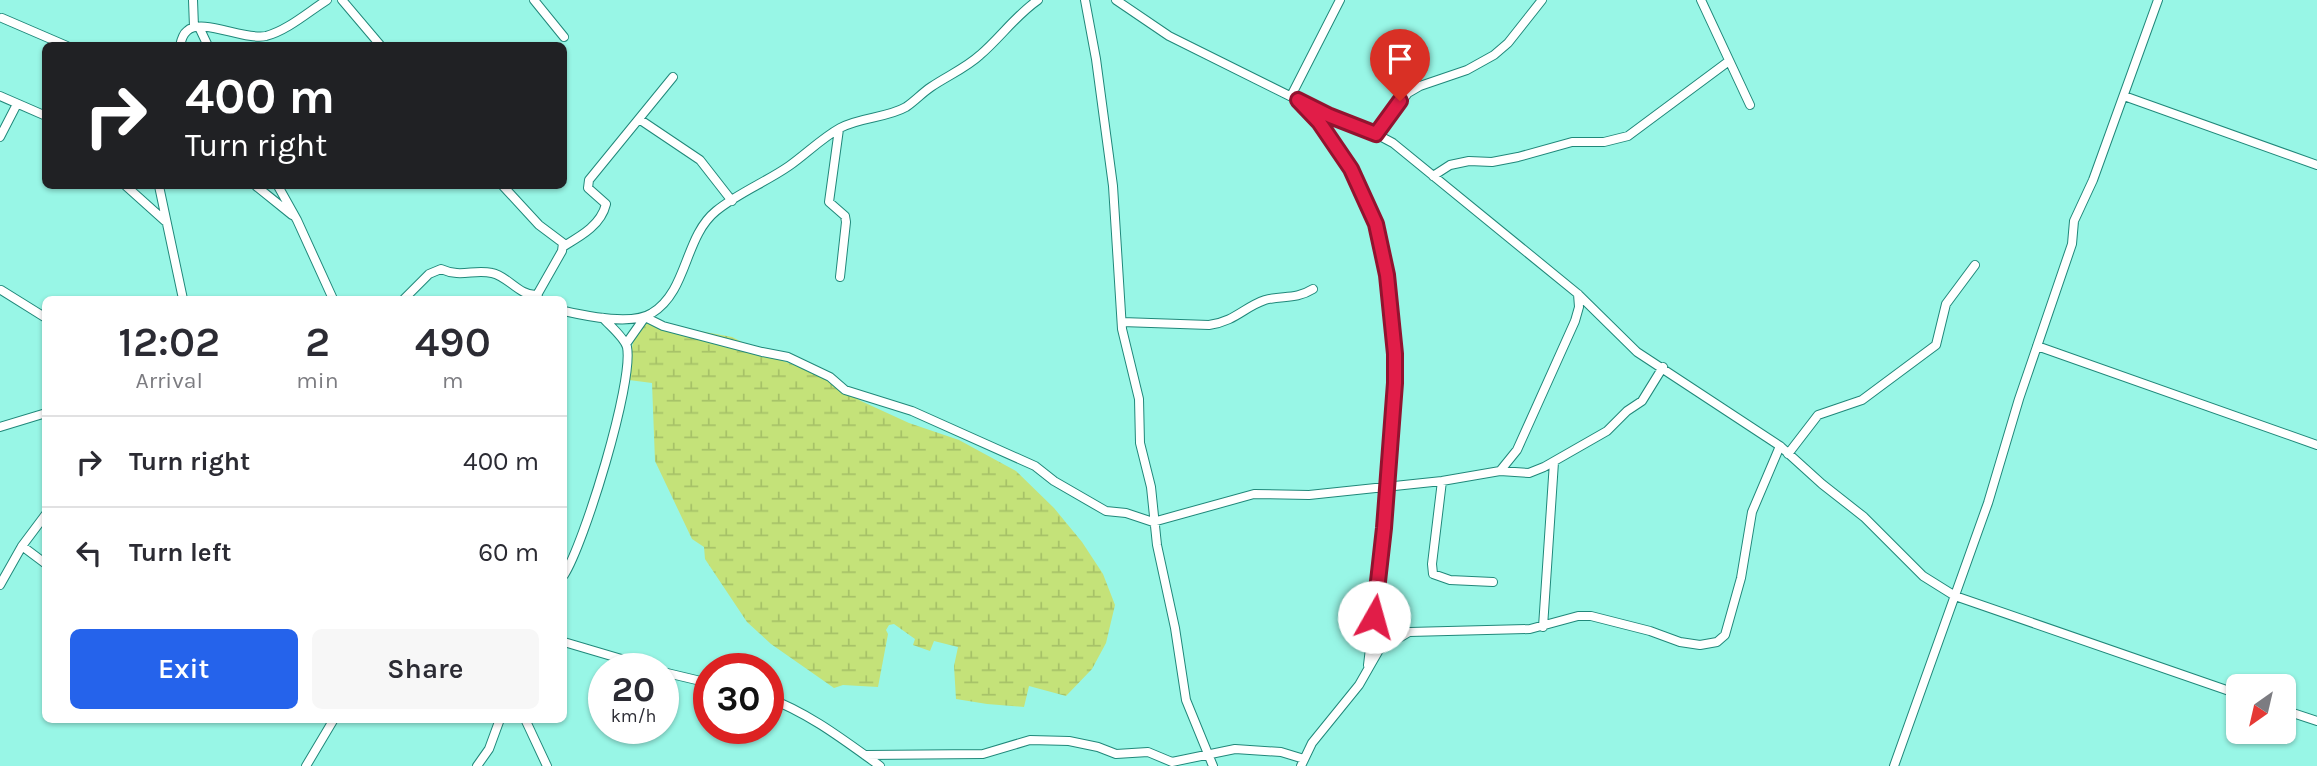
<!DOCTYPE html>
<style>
body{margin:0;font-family:Karla,sans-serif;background:#f7f7f7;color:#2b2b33;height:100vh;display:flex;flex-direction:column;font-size:26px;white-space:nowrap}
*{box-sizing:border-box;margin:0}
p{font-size:23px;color:#7c7c81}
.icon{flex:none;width:38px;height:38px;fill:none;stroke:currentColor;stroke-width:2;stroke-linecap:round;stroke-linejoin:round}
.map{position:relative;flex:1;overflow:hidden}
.drawer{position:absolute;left:42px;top:296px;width:525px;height:427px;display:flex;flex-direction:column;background:#fff;border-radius:10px;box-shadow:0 2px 5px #0004}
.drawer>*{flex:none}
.banner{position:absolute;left:42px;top:42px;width:525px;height:147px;border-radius:10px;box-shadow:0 2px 5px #0004;background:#202124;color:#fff;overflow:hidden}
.needle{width:46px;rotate:214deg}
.tools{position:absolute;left:2226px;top:674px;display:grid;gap:14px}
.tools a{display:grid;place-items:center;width:70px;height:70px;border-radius:10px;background:#fff;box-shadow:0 2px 5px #0004;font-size:35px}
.speed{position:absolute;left:588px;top:653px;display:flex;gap:14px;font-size:35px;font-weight:700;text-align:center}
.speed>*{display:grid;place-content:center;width:91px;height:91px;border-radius:50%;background:#fff;box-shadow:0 2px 5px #0004;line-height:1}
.speed small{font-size:18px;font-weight:400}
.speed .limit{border:10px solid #d22;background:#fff;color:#111}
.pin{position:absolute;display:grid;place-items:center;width:60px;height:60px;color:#fff;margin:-72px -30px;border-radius:50% 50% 50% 0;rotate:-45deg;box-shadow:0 0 7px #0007}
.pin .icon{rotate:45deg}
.me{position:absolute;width:77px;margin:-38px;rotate:7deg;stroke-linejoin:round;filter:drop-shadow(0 0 5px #0008)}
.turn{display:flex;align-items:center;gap:24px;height:147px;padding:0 28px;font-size:32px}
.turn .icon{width:91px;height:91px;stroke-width:2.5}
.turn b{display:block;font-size:49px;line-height:60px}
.eta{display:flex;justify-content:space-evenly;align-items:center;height:119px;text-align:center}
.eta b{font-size:42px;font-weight:600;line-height:49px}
.cta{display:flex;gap:14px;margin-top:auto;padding:14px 28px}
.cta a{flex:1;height:80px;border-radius:10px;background:#2563eb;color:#fff;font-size:28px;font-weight:600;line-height:80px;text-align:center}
.cta a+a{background:#f7f7f7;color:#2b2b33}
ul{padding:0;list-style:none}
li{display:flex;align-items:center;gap:21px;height:91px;padding:0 28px;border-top:2px solid #e1e1e2}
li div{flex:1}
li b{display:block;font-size:26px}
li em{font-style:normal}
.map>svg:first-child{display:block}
.wetland{fill:url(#wetland-marsh)}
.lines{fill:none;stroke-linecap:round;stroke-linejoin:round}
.minor-casing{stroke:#20887a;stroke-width:10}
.minor{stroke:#fff;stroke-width:8}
.route-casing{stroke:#92132f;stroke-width:18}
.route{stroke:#e11d48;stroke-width:12}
</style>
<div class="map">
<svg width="2317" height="766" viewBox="0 0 2317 766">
<defs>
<pattern id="wetland-marsh" width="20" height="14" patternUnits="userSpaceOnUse" patternTransform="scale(1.75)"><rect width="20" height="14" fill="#c4e279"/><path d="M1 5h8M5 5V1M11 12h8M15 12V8" fill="none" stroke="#a7c268"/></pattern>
</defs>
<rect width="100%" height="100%" fill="#98f6e6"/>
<!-- wetland -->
<path class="wetland" d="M 645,321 L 732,337 L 770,356 L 813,372 L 861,401 L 909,423 L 959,440 L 1016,471 L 1054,508 L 1082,542 L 1103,574 L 1115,605 L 1106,643 L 1092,669 L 1066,696 L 1029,686 L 1024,707 L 987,704 L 956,699 L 954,666 L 958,647 L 934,641 L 930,651 L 913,645 L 915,639 L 894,624 L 889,625 L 886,630 L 888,634 L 878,687 L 843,685 L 834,688 L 771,644 L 747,622 L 705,559 L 704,547 L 692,539 L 655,461 L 652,383 L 629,380 C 630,359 630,337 645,321 Z"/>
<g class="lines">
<!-- minor casing -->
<g class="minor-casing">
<path id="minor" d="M 193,0 L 194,27
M 342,0 L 381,46
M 534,0 L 564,37
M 1085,0 L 1096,59 L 1113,186 L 1122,329 L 1139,399 L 1140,443 L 1151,487 L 1157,545 L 1175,628 L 1186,700 L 1213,766
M 1116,0 L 1169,36 L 1330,116 L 1376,134 L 1393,143 L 1578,294 L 1637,352 L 1780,446 L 1822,484 L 1864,517 L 1923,576 L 1955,596 L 2238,694
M 1701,0 L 1750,105
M 2,18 L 67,46
M 199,27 L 208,46
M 180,46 C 181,41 183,34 187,31 C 201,17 245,41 266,36 C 288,30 308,12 327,0
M 0,96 L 46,116
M 1291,96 L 1340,0
M 2124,96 L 2317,165
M 1302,104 L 1337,147 L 1368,203 L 1381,241 L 1387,275 L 1395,383 L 1383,540 L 1368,665
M 639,119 L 700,160 L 732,201
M 839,129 L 829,202 L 845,216 L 846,222 L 840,277
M 1376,134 L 1408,93 L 1420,86 L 1467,70 L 1494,55 L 1508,43 L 1542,0
M 0,137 L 17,104
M 1433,176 L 1450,165 L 1469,161 L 1492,162 L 1518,157 L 1572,142 L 1604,142 L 1628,136 L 1729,61
M 126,186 L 165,221
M 159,186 L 183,299
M 256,186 L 292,215
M 278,186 L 297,220 L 333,299
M 503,186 L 539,225 L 563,243 L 562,251 L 537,295
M 564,246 C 581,236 601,225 606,204 L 588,188 L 589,180 L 673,77
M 1,290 L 46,318
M 404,299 L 429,274 L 441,269 C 461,278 473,269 492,273 C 508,276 519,296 537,295 L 539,299
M 564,311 C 586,316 632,326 652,313 C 688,291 684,237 716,211 C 738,193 766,182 789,166 C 806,154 822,138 840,128 C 860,117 887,118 906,107 C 915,101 922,93 931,87 C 947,76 966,68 980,55 C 1000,38 1016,15 1038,0
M 1122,322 L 1209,325 C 1236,321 1244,307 1265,300 C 1283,295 1295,300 1313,289
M 626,344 L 645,317 L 663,326 L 762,352 L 788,357 L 830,377 L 845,390 L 912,411 L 1035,466 L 1054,481 L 1106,511 L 1126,513 L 1153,522 L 1254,494 L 1309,495 L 1442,481 L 1500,471 L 1529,473 L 1544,467 L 1607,431 L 1627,411 L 1642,401 L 1663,367
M 2037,346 L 2317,445
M 0,427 L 46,413
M 1788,454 L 1818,415 L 1862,400 L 1936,345 L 1946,304 L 1975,265
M 1500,471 L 1517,450 L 1575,321 L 1579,307 L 1578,294
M 1442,481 L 1432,564 L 1433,574 L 1450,580 L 1493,582
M 22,546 L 46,564
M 564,575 C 584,544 634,382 627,347 C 624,337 610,326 603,318
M 0,585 L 22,546 L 46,514
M 1543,627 L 1554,462
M 564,642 L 652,668
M 663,672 L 709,683
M 768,698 C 809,713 845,741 880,766
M 2284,710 L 2317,721
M 525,719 L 547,766
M 865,755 L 983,754 L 1030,740 L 1069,741 L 1098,747 L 1116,754 L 1148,752 L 1172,762 L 1235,749 L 1281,752 L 1304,759
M 306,766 L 334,719
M 477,766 L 489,749 L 500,719
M 1301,766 L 1312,743 L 1359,685 L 1379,650 L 1409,632 L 1530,629 L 1578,616 L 1591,616 L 1650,631 L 1680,642 L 1700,645 L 1717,642 L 1725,635 L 1741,578 L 1752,512 L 1780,446
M 1894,766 L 1988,503 L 2019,399 L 2072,244 L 2074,221 L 2093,180 L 2158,0"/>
</g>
<!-- minor -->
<use href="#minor" class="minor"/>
</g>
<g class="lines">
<!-- route casing -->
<g class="route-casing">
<path id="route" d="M 1374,617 L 1384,528 L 1395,383 L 1395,354 L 1387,275 L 1376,224 L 1351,169 L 1319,122 L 1298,100 L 1330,116 L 1376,134 L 1400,101"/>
</g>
<!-- route -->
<use href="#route" class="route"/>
</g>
</svg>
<div class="tools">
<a><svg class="needle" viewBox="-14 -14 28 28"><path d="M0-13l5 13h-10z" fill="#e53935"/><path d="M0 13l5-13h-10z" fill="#7c7c81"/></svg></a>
</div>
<div class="speed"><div>20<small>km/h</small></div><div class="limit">30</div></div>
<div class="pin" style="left:1400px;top:101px;background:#d93025"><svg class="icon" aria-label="arrive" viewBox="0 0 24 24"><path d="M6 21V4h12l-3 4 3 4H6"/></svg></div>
<svg class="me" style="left:1374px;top:617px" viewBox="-20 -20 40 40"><circle r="19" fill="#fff"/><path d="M0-13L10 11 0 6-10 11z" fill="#e11d48"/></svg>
<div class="banner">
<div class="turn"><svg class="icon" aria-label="right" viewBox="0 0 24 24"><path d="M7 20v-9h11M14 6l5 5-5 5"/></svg><div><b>400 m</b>Turn right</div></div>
</div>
<section class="drawer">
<div class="eta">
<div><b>12:02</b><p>Arrival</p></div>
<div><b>2</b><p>min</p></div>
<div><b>490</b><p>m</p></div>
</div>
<ul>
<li><svg class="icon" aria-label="right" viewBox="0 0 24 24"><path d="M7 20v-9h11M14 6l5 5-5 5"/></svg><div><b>Turn right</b></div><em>400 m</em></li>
<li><svg class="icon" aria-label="left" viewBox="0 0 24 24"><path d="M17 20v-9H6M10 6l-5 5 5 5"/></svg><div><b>Turn left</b></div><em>60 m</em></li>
</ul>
<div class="cta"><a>Exit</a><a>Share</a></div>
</section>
</div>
